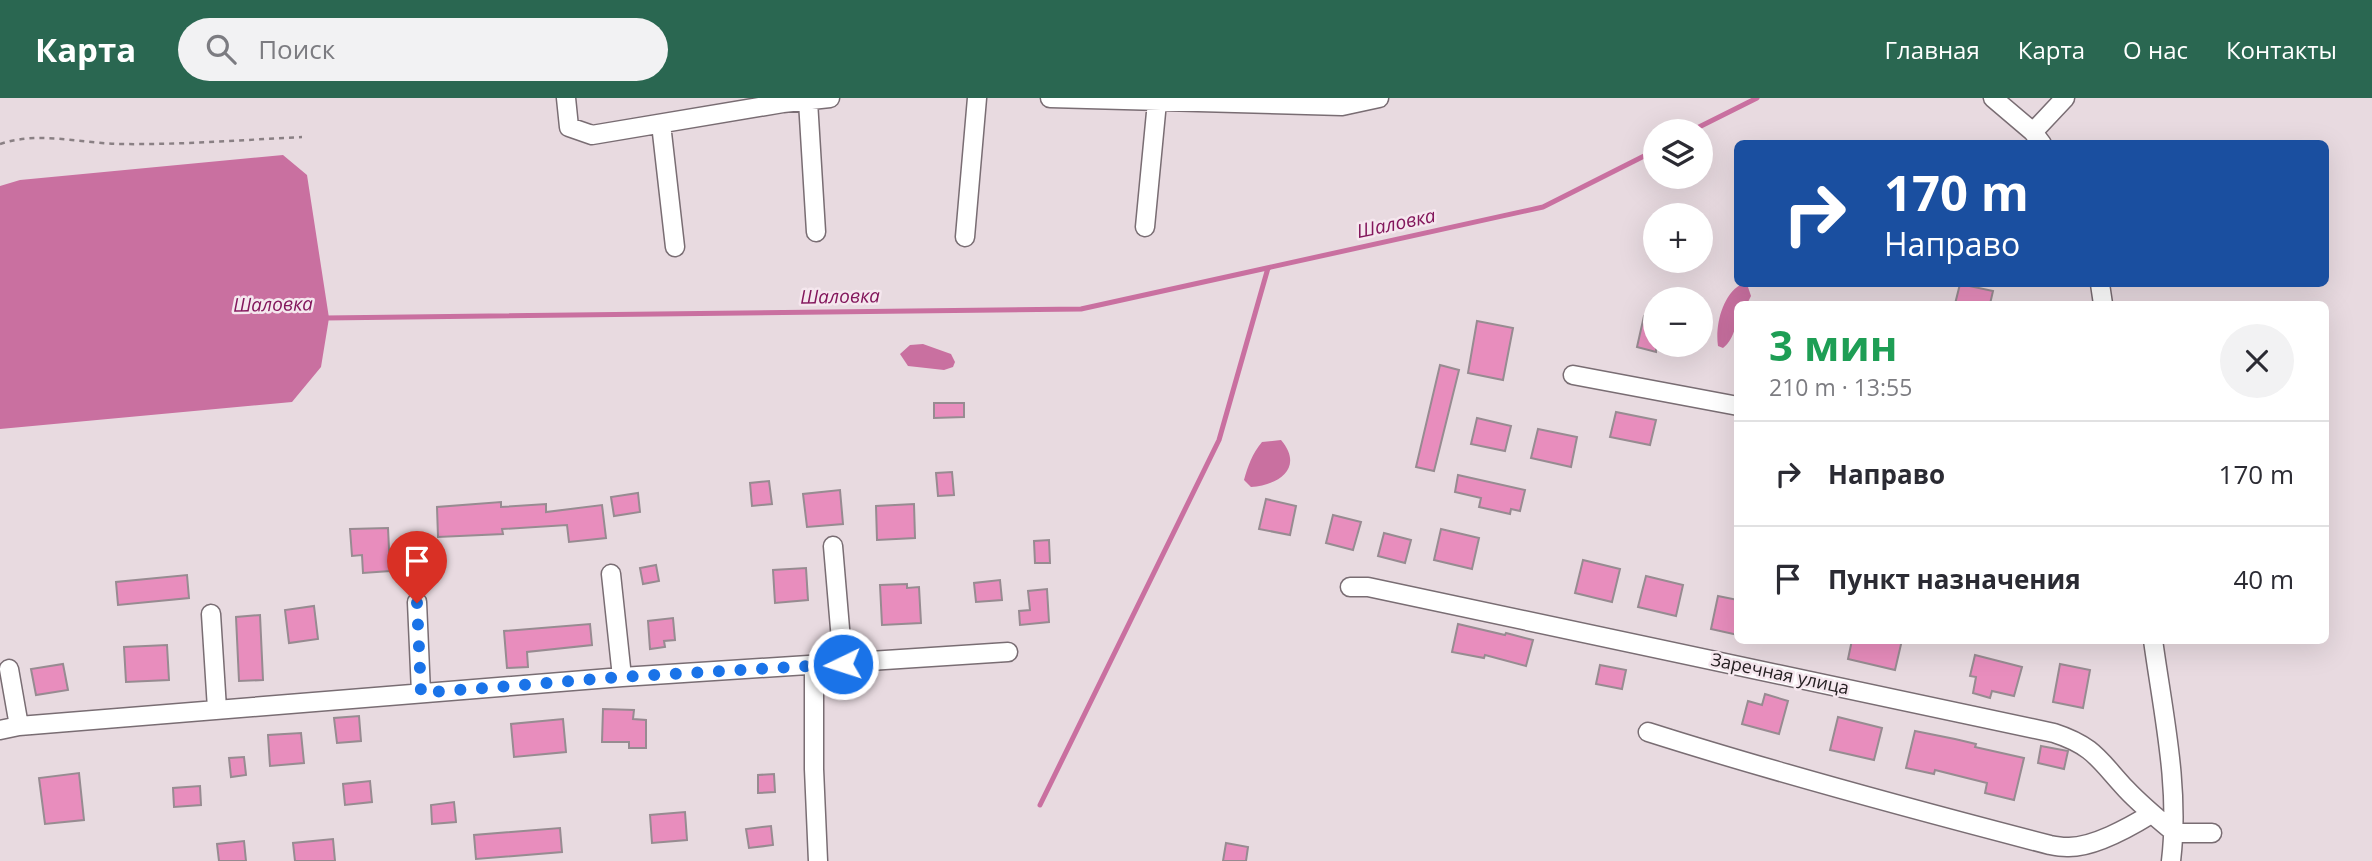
<!DOCTYPE html>
<html lang="ru">
<meta charset="utf-8">
<style>
body{margin:0;font-family:"Open Sans",sans-serif;background:#f2f2f3;color:#2b2b33;height:100vh;display:flex;flex-direction:column;font-size:26px;white-space:nowrap}
*{box-sizing:border-box;margin:0}
p{font-size:23px;color:#7c7c81}
.icon{flex:none;width:38px;height:38px;fill:none;stroke:currentColor;stroke-width:2;stroke-linecap:round;stroke-linejoin:round}
.map{position:relative;flex:1;overflow:hidden}
.sheet{position:absolute;left:1734px;top:203px;width:595px;height:343px;display:flex;flex-direction:column;background:#fff;border-radius:10px;box-shadow:0 7px 28px #0002}
.sheet>*{flex:none}
.guide{position:absolute;left:1734px;top:42px;width:595px;height:147px;border-radius:10px;box-shadow:0 7px 28px #0002;background:#1a4fa0;color:#fff;overflow:hidden}
.tools{position:absolute;left:1643px;top:21px;display:grid;gap:14px}
.tools a{display:grid;place-items:center;width:70px;height:70px;border-radius:50%;background:#fff;box-shadow:0 7px 28px #0002;font-size:35px}
.pin{position:absolute;display:grid;place-items:center;width:60px;height:60px;color:#fff;margin:-72px -30px;border-radius:50% 50% 50% 0;rotate:-45deg;box-shadow:0 0 7px #0007}
.pin .icon{rotate:45deg}
.me{position:absolute;width:77px;margin:-38px;rotate:266deg;stroke-linejoin:round;filter:drop-shadow(0 0 5px #0008)}
.turn{display:flex;align-items:center;gap:24px;height:147px;padding:0 35px;font-size:32px}
.turn .icon{width:91px;height:91px;stroke-width:2.5}
.turn b{display:block;font-size:49px;line-height:60px}
.round{display:grid;place-items:center;flex:none;width:74px;height:74px;border-radius:37px;background:#f2f2f3}
.head{display:flex;align-items:center;justify-content:space-between;height:119px;padding:0 35px}
h1{font-size:42px;font-weight:700;line-height:52px;color:#1e9e55}
ul{padding:0;list-style:none}
li{display:flex;align-items:center;gap:21px;height:105px;padding:0 35px;border-top:2px solid #e1e1e2}
li div{flex:1}
li b{display:block;font-size:26px}
li em{font-style:normal}
header{display:flex;align-items:center;gap:42px;box-sizing:border-box;height:98px;padding:0 35px;background:#2a6751;color:#fff}
header strong{font-size:33px}
nav{display:flex;gap:38px;margin-inline-start:auto;font-size:24px}
.search{width:490px;height:63px;background:#f2f2f3;display:flex;align-items:center;gap:18px;box-sizing:border-box;padding:0 24px;border-radius:38px;color:#7c7c81;font-size:26px}
.map>svg:first-child{display:block}
.water{fill:#c970a0}
.lines{fill:none;stroke-linecap:round;stroke-linejoin:round}
.stream{stroke:#c970a0;stroke-width:5}
.building{fill:#e88dbd;stroke:#978b91;stroke-width:2}
.minor-casing{stroke:#796d73;stroke-width:21}
.path{stroke:#8a8084;stroke-width:2.5;stroke-dasharray:5 5;stroke-linecap:butt}
.minor{stroke:#fff;stroke-width:18}
.route{stroke:#1a73e8;stroke-width:12;stroke-dasharray:0 21.6}
.labels{text-anchor:middle;stroke-width:5;stroke-linejoin:round;paint-order:stroke}
.street-label{font-size:18px;fill:#262123;stroke:#f5e7ee}
.water-label{font-size:19px;font-style:italic;fill:#83175c;stroke:#f5e7ee}
</style>
<header>
<strong>Карта</strong>
<div class="search"><svg class="icon" aria-label="search" viewBox="0 0 24 24"><circle cx="10" cy="10" r="6"/><path d="M15 15l6 6"/></svg>Поиск</div>
<nav><a>Главная</a><a>Карта</a><a>О нас</a><a>Контакты</a></nav>
</header>
<div class="map">
<svg width="2372" height="763" viewBox="0 0 2372 763">
<rect width="100%" height="100%" fill="#e8dae0"/>
<!-- water -->
<path class="water" d="M 283,57 L 307,77 L 329,220 L 321,269 L 292,304 L 0,331 L 0,88 L 20,82 Z
M 1740,187 L 1748,189 L 1751,198 L 1747,206 L 1738,206 C 1738,222 1735,241 1723,250 L 1718,248 C 1715,228 1722,198 1740,187 Z
M 923,246 L 951,256 L 955,264 L 953,269 L 944,272 L 908,268 L 900,256 L 910,247 Z
M 1281,342 C 1304,369 1280,387 1251,389 L 1244,382 C 1248,368 1252,356 1262,344 Z"/>
<g class="lines">
<!-- stream -->
<path class="stream" d="M 1691,33 L 1757,0
M 325,220 L 1081,211 L 1543,109 L 1656,52
M 1040,707 L 1219,342 L 1268,170"/>
</g>
<!-- building -->
<path class="building" d="M 1960,186 L 1993,193 L 1990,206 L 1955,206 Z
M 1644,218 L 1656,221 L 1656,254 L 1637,249 Z
M 1477,223 L 1513,230 L 1503,282 L 1468,275 Z
M 1440,267 L 1459,272 L 1434,373 L 1416,369 Z
M 934,305 L 964,305 L 964,319 L 934,320 Z
M 1616,314 L 1656,322 L 1650,347 L 1610,339 Z
M 1477,320 L 1511,328 L 1505,353 L 1471,346 Z
M 1538,331 L 1577,339 L 1571,369 L 1531,360 Z
M 952,374 L 954,397 L 938,398 L 936,375 Z
M 1458,377 L 1525,392 L 1520,413 L 1511,411 L 1510,416 L 1479,409 L 1481,400 L 1455,394 Z
M 769,383 L 772,406 L 752,408 L 750,385 Z
M 840,392 L 843,426 L 807,429 L 803,396 Z
M 638,395 L 640,414 L 614,418 L 611,399 Z
M 1266,401 L 1296,408 L 1290,437 L 1259,431 Z
M 501,404 L 501,409 L 546,406 L 546,414 L 602,407 L 606,440 L 569,444 L 567,427 L 502,431 L 503,436 L 438,439 L 437,409 Z
M 914,406 L 915,440 L 877,442 L 876,408 Z
M 1333,417 L 1361,424 L 1353,452 L 1326,445 Z
M 388,430 L 390,473 L 363,475 L 362,457 L 352,458 L 350,431 Z
M 1441,431 L 1479,440 L 1472,471 L 1434,462 Z
M 1384,435 L 1411,442 L 1405,465 L 1378,458 Z
M 1049,442 L 1050,465 L 1035,465 L 1034,443 Z
M 1583,462 L 1620,471 L 1612,504 L 1575,495 Z
M 656,467 L 659,483 L 643,486 L 640,470 Z
M 806,470 L 808,502 L 775,505 L 773,472 Z
M 187,477 L 189,500 L 118,507 L 116,484 Z
M 1646,478 L 1683,487 L 1676,518 L 1638,509 Z
M 1000,482 L 1002,502 L 976,504 L 974,485 Z
M 907,486 L 907,490 L 919,489 L 921,525 L 882,527 L 880,487 Z
M 1047,491 L 1049,524 L 1020,527 L 1019,513 L 1030,512 L 1028,493 Z
M 1718,498 L 1738,502 L 1738,537 L 1711,531 Z
M 314,508 L 318,541 L 289,545 L 285,512 Z
M 260,517 L 263,582 L 239,583 L 236,519 Z
M 673,520 L 675,542 L 664,543 L 665,549 L 650,551 L 648,523 Z
M 590,526 L 592,547 L 527,554 L 528,569 L 507,570 L 504,533 Z
M 1458,526 L 1505,537 L 1506,535 L 1533,542 L 1526,568 L 1485,557 L 1484,560 L 1452,554 Z
M 1852,542 L 1902,542 L 1895,572 L 1848,561 Z
M 167,547 L 169,582 L 126,584 L 124,549 Z
M 1975,557 L 2022,569 L 2014,598 L 1992,593 L 1990,600 L 1973,595 L 1976,579 L 1970,578 Z
M 63,566 L 68,592 L 36,597 L 31,571 Z
M 2060,566 L 2090,572 L 2083,610 L 2053,604 Z
M 1600,567 L 1626,572 L 1622,591 L 1596,586 Z
M 1765,596 L 1788,603 L 1779,636 L 1742,626 L 1748,603 L 1762,607 Z
M 603,611 L 634,612 L 633,621 L 646,622 L 646,650 L 629,650 L 629,644 L 602,644 Z
M 359,618 L 361,643 L 337,645 L 334,620 Z
M 1838,619 L 1882,630 L 1874,662 L 1830,652 Z
M 563,621 L 566,654 L 514,659 L 511,626 Z
M 1915,633 L 1955,641 L 1976,646 L 1975,649 L 2024,660 L 2014,702 L 1985,695 L 1987,685 L 1935,672 L 1934,676 L 1906,670 Z
M 301,635 L 304,665 L 270,668 L 268,637 Z
M 2041,648 L 2068,653 L 2064,671 L 2038,665 Z
M 244,659 L 246,677 L 231,679 L 229,660 Z
M 79,675 L 84,722 L 45,726 L 39,680 Z
M 774,676 L 775,694 L 758,695 L 758,677 Z
M 370,683 L 372,704 L 345,707 L 343,686 Z
M 200,688 L 201,707 L 174,709 L 173,690 Z
M 454,704 L 456,724 L 432,726 L 431,707 Z
M 685,714 L 687,742 L 652,745 L 650,717 Z
M 771,728 L 773,747 L 749,750 L 746,731 Z
M 560,730 L 562,754 L 476,761 L 474,737 Z
M 333,741 L 335,763 L 295,763 L 293,745 Z
M 244,743 L 246,763 L 219,763 L 217,746 Z
M 1226,745 L 1248,749 L 1246,763 L 1223,763 Z"/>
<g class="lines">
<!-- minor casing -->
<g class="minor-casing">
<path id="minor" d="M 566,0 L 569,29 L 592,37 L 783,5 L 830,0
M 1050,0 L 1342,8
M 1334,0 L 1342,8 L 1379,0
M 1993,0 L 2033,34 L 2042,46
M 808,3 L 816,134
M 661,26 L 675,149
M 2033,34 L 2065,0
M 1145,129 L 1157,4
M 965,139 L 977,0
M 2100,186 L 2103,206
M 1573,277 L 1738,308
M 833,448 L 843,566
M 611,476 L 622,579
M 1350,489 L 1368,489 L 2054,635 C 2094,648 2099,662 2126,691 C 2141,707 2158,721 2175,735 L 2212,735
M 417,504 L 421,595
M 211,516 L 217,611
M 2153,542 C 2163,615 2180,689 2171,763
M 814,568 L 814,671 L 818,763
M 9,571 L 19,628
M 0,632 L 19,628 L 622,579 L 1008,554
M 1648,634 C 1780,676 1915,712 2050,747 C 2055,748 2062,749 2067,749 C 2092,750 2130,729 2151,716"/>
</g>
<!-- path -->
<path class="path" d="M 0,46 C 38,33 80,45 118,46 C 180,47 241,42 302,39"/>
<!-- minor -->
<use href="#minor" class="minor"/>
</g>
<g class="lines">
<!-- route -->
<path class="route" d="M 417,505 L 421,595 L 622,579 L 843,566"/>
</g>
<g class="labels">
<!-- street labels -->
<g class="street-label">
<text transform="translate(1780 576) rotate(12)" y="6">Заречная улица</text>
</g>
<!-- water labels -->
<g class="water-label">
<text transform="translate(1396 125) rotate(-12)" y="7">Шаловка</text>
<text transform="translate(840 198) rotate(-1)" y="7">Шаловка</text>
<text transform="translate(273 206) rotate(-1)" y="7">Шаловка</text>
</g>
</g>
</svg>
<div class="tools">
<a><svg class="icon" aria-label="layers" viewBox="0 0 24 24"><path d="M12 4l9 5-9 5-9-5zM3 14l9 5 9-5"/></svg></a>
<a>+</a>
<a>−</a>
</div>
<div class="pin" style="left:417px;top:505px;background:#d93025"><svg class="icon" aria-label="arrive" viewBox="0 0 24 24"><path d="M6 21V4h12l-3 4 3 4H6"/></svg></div>
<svg class="me" style="left:843px;top:566px" viewBox="-20 -20 40 40"><circle r="17" fill="#1a73e8" stroke="#fff" stroke-width="3"/><path d="M0-11L8 9 0 5-8 9z" fill="#fff"/></svg>
<div class="guide">
<div class="turn"><svg class="icon" aria-label="right" viewBox="0 0 24 24"><path d="M7 20v-9h11M14 6l5 5-5 5"/></svg><div><b>170 m</b>Направо</div></div>
</div>
<section class="sheet">
<div class="head"><div><h1>3 мин</h1><p>210 m · 13:55</p></div><a class="round"><svg class="icon" aria-label="close" viewBox="0 0 24 24"><path d="M6 6l12 12M18 6L6 18"/></svg></a></div>
<ul>
<li><svg class="icon" aria-label="right" viewBox="0 0 24 24"><path d="M7 20v-9h11M14 6l5 5-5 5"/></svg><div><b>Направо</b></div><em>170 m</em></li>
<li><svg class="icon" aria-label="arrive" viewBox="0 0 24 24"><path d="M6 21V4h12l-3 4 3 4H6"/></svg><div><b>Пункт назначения</b></div><em>40 m</em></li>
</ul>
</section>
</div>
